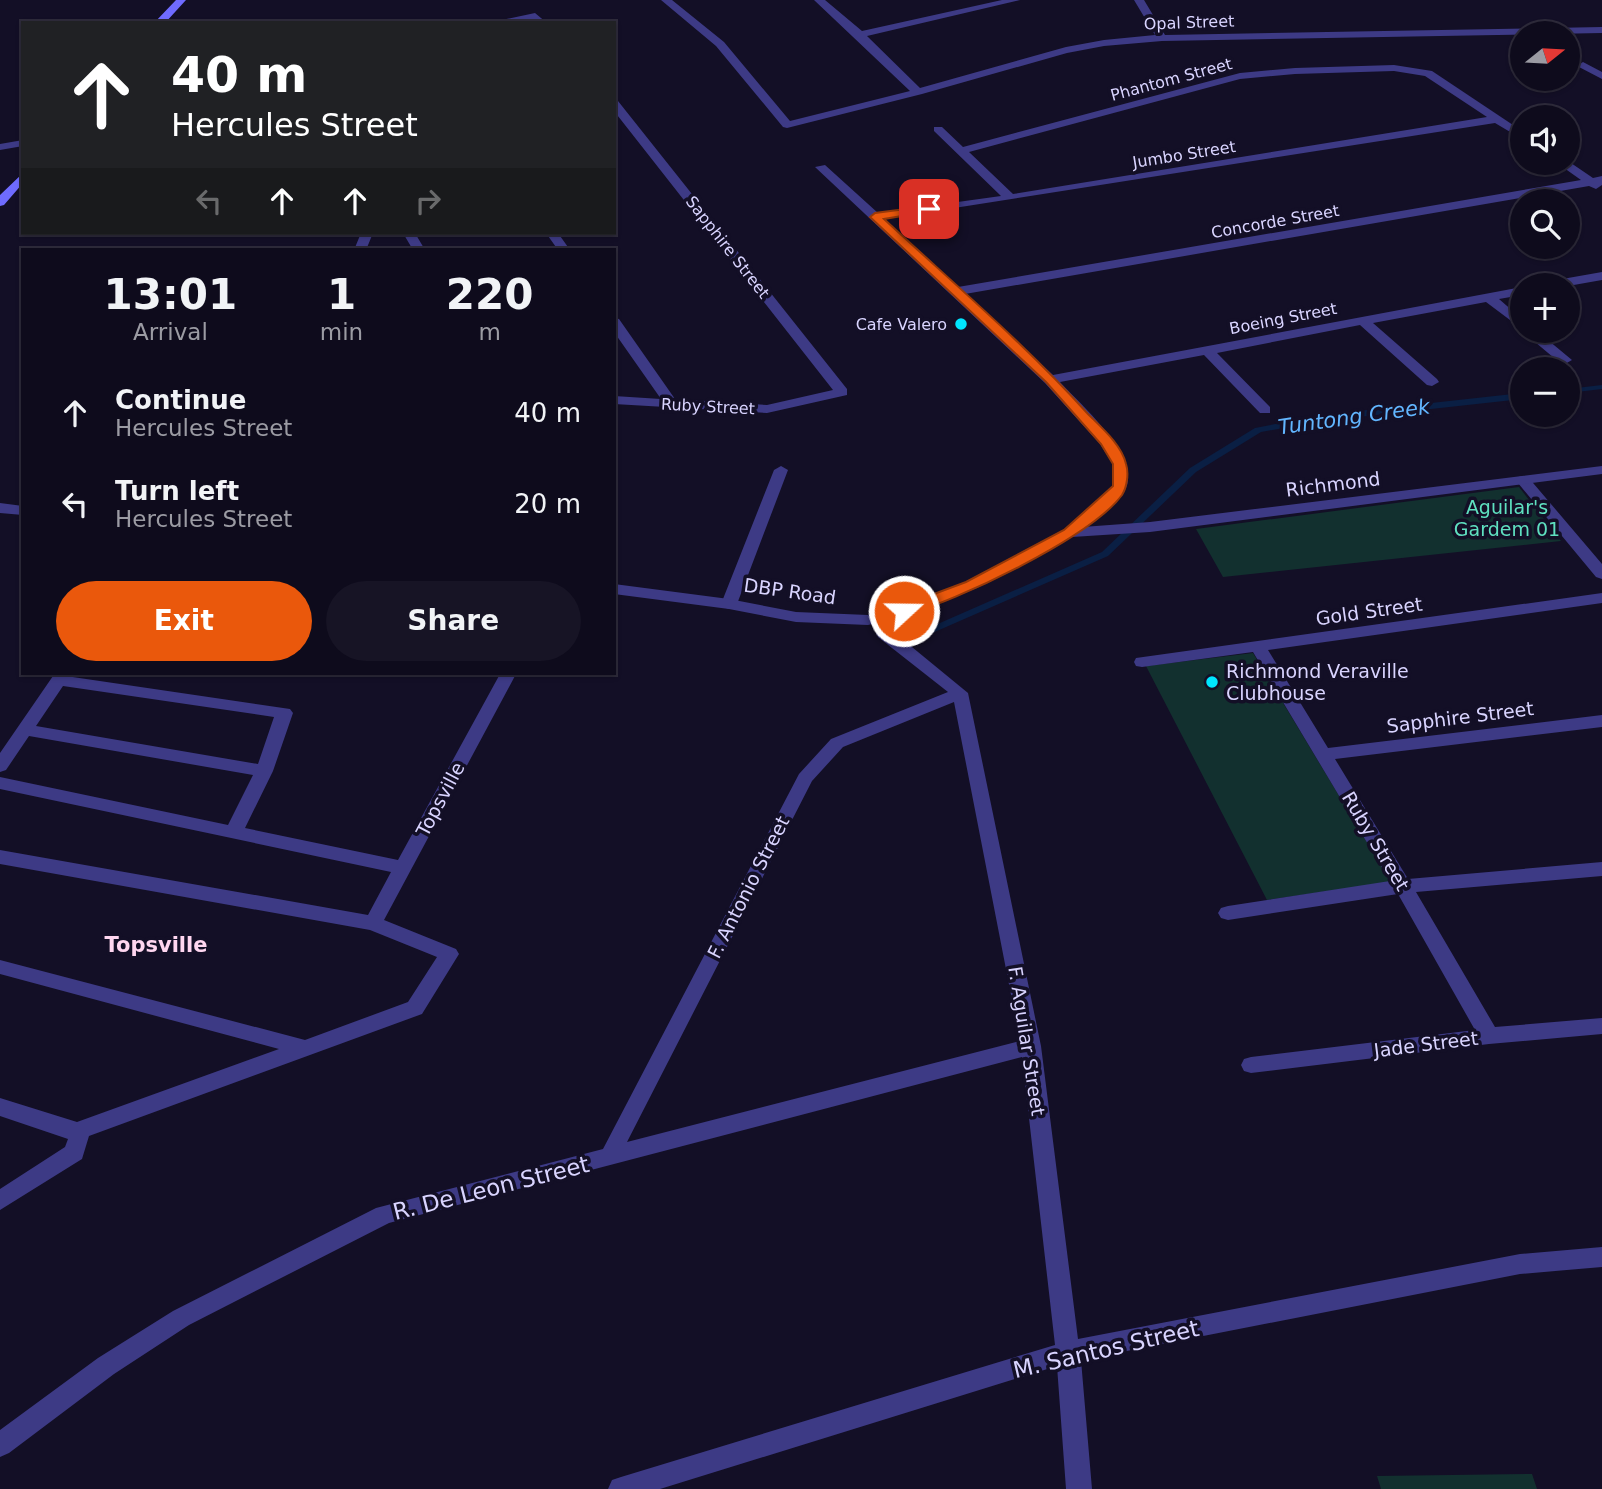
<!DOCTYPE html>
<meta charset="utf-8">
<style>
body{margin:0;font-family:"DejaVu Sans",sans-serif;background:#171425;color:#f1f3f6;height:100vh;display:flex;flex-direction:column;font-size:26px;white-space:nowrap}
*{box-sizing:border-box;margin:0}
p{font-size:23px;color:#9b9ba3}
.icon{flex:none;width:38px;height:38px;fill:none;stroke:currentColor;stroke-width:2;stroke-linecap:round;stroke-linejoin:round}
.map{position:relative;flex:1;overflow:hidden}
.panel{position:absolute;left:21px;top:248px;width:595px;height:427px;display:flex;flex-direction:column;background:#0e0b1c;border-radius:0px;box-shadow:0 2px 5px #0004,0 0 0 2px #2e2b3b}
.panel>*{flex:none}
.banner{position:absolute;left:21px;top:21px;width:595px;height:214px;border-radius:0px;box-shadow:0 2px 5px #0004,0 0 0 2px #2e2b3b;background:#202124;color:#fff;overflow:hidden}
.needle{width:46px;rotate:72deg}
.tools{position:absolute;left:1510px;top:21px;display:grid;gap:14px}
.tools a{display:grid;place-items:center;width:70px;height:70px;border-radius:50%;background:#0e0b1c;box-shadow:0 2px 5px #0004,0 0 0 2px #2e2b3b;font-size:35px}
.pin{position:absolute;display:grid;place-items:center;width:60px;height:60px;color:#fff;margin:-30px;border-radius:14px;box-shadow:0 4px 10px #0006}
.me{position:absolute;width:77px;margin:-38px;rotate:69deg;stroke-linejoin:round;filter:drop-shadow(0 0 5px #0008)}
.turn{display:flex;align-items:center;gap:24px;height:147px;padding:0 35px;font-size:32px}
.turn .icon{width:91px;height:91px;stroke-width:2.5}
.turn b{display:block;font-size:49px;line-height:60px}
.lanes{display:flex;align-items:center;height:66px;padding:0 35px;background:#0003;justify-content:center;gap:35px;direction:ltr}
.lanes .off{opacity:.35}
.eta{display:flex;justify-content:space-evenly;align-items:center;height:119px;text-align:center}
.eta b{font-size:42px;font-weight:600;line-height:49px}
.primary-button{display:flex;gap:14px;margin-top:auto;padding:14px 35px}
.primary-button a{flex:1;height:80px;border-radius:42px;background:#ea580c;color:#fff;font-size:28px;font-weight:600;line-height:80px;text-align:center}
.primary-button a+a{background:#171425;color:#f1f3f6}
ul{padding:0;list-style:none}
li{display:flex;align-items:center;gap:21px;height:91px;padding:0 35px}
li div{flex:1}
li b{display:block;font-size:26px}
li em{font-style:normal}
.map>svg:first-child{display:block}
.green{fill:#12302f}
.lines{fill:none;stroke-linecap:round;stroke-linejoin:round}
.stream{fill:#0a1f44;fill-rule:evenodd}
.minor{fill:#3d3a85;fill-rule:evenodd}
.tertiary{fill:#3d3a85;fill-rule:evenodd}
.secondary{fill:#6f6bff;fill-rule:evenodd}
.route{fill:#ea580c;stroke:#983908;stroke-width:2}
.poi-dot{fill:#00e5ff;stroke:#130f26;stroke-width:2.5}
.labels{text-anchor:middle;stroke-width:7;stroke-linejoin:round;paint-order:stroke}
.far-street-label{font-size:16px;fill:#d9d4ff;stroke:#130f26}
.far-poi-label{font-size:16px;fill:#d9d4ff;stroke:#130f26;text-anchor:end}
.street-label{font-size:19px;fill:#d9d4ff;stroke:#130f26}
.park-label{font-size:19px;fill:#5fe0c0;stroke:#130f26}
.poi-label{font-size:19px;fill:#d9d4ff;stroke:#130f26;text-anchor:start}
.water-label{font-size:21px;font-style:italic;fill:#62b6ff;stroke:#130f26}
.neighbourhood-label{font-size:21px;font-weight:bold;fill:#ffd6f0;stroke:#130f26}
.near-street-label{font-size:23px;fill:#d9d4ff;stroke:#130f26}
</style>
<div class="map">
<svg width="1602" height="1489" viewBox="0 0 1602 1489">
<rect width="100%" height="100%" fill="#130f26"/>
<!-- green -->
<path class="green" d="M 1519,487 L 1561,541 L 1223,577 L 1196,529 Z
M 1253,653 L 1391,882 L 1267,900 L 1146,666 Z
M 1532,1474 L 1537,1489 L 1381,1489 L 1377,1476 Z"/>
<g class="lines">
<!-- stream -->
<path class="stream" d="M 1602,385 L 1602,389 L 1568,393 L 1568,389 Z
M 1522,393 L 1522,399 L 1322,421 L 1261,432 L 1196,472 L 1108,556 L 914,641 L 908,641 L 906,639 L 908,637 L 1102,552 L 1190,468 L 1255,428 L 1322,415 Z"/>
<!-- minor -->
<path class="minor" d="M 661,0 L 672,0 L 724,42 L 790,121 L 910,91 L 814,0 L 825,0 L 862,31 L 1002,0 L 1020,0 L 867,36 L 920,88 L 1066,47 L 1104,40 L 1155,35 L 1134,0 L 1144,0 L 1165,35 L 1602,27 L 1602,33 L 1162,41 L 1104,46 L 1067,53 L 922,94 L 787,128 L 783,127 L 716,46 Z
M 535,13 L 547,23 L 536,23 L 533,19 L 487,23 Z
M 1583,62 L 1602,72 L 1602,79 L 1579,67 L 1578,65 Z
M 1394,65 L 1432,71 L 1522,131 L 1522,139 L 1495,123 L 884,219 L 958,287 L 1581,180 L 1557,163 L 1568,161 L 1593,178 L 1602,176 L 1602,185 L 1596,189 L 1589,186 L 965,294 L 1053,375 L 1522,287 L 1522,295 L 1499,299 L 1522,319 L 1522,329 L 1486,302 L 1373,323 L 1437,379 L 1439,382 L 1432,386 L 1427,385 L 1360,325 L 1217,353 L 1270,407 L 1270,413 L 1260,413 L 1204,355 L 1060,382 C 1080,404 1140,456 1126,488 C 1119,504 1088,524 1074,536 L 1064,536 L 1061,533 L 1064,530 L 1113,486 L 1113,464 L 1100,444 L 1045,383 L 815,167 L 825,165 L 878,213 L 1001,196 L 934,131 L 934,127 L 942,127 L 963,147 L 1240,73 L 1295,68 ZM 1394,71 L 1425,76 L 1487,117 L 1013,194 L 969,152 L 1240,79 L 1295,74 Z
M 614,100 L 618,101 L 847,389 L 847,395 L 767,413 L 614,404 L 614,396 L 661,399 L 614,332 L 614,318 L 619,319 L 675,399 L 767,405 L 833,390 L 614,111 Z
M 23,140 L 23,146 L 0,150 L 0,144 Z
M 361,233 L 373,233 L 366,250 L 354,250 Z
M 403,233 L 415,233 L 425,250 L 413,250 Z
M 546,233 L 558,233 L 570,250 L 558,250 Z
M 1602,272 L 1602,280 L 1568,286 L 1545,285 L 1551,281 Z
M 1522,331 L 1537,331 L 1572,360 L 1565,364 L 1560,363 Z
M 781,466 L 788,470 L 737,604 L 729,609 L 723,607 L 721,604 L 774,470 Z
M 1523,476 L 1528,477 L 1602,564 L 1602,579 L 1596,577 L 1518,483 L 1516,480 L 1518,477 Z
M 1602,593 L 1602,603 L 1268,650 L 1328,748 L 1602,715 L 1602,727 L 1335,759 L 1408,879 L 1602,862 L 1602,876 L 1416,892 L 1495,1027 L 1602,1018 L 1602,1034 L 1489,1044 L 1251,1073 L 1244,1071 L 1241,1065 L 1244,1059 L 1251,1057 L 1475,1030 L 1398,894 L 1228,920 L 1221,918 L 1218,913 L 1221,908 L 1228,906 L 1390,881 L 1253,652 L 1142,667 L 1136,666 L 1134,662 L 1136,658 Z
M 884,628 L 890,629 L 968,693 L 1041,1046 L 1078,1339 L 1520,1254 L 1602,1247 L 1602,1267 L 1520,1274 L 1081,1360 L 1092,1489 L 1066,1489 L 1057,1366 L 660,1489 L 608,1489 L 612,1480 L 621,1477 L 1055,1345 L 1022,1057 L 389,1223 L 189,1325 L 114,1374 L 9,1453 L 0,1457 L 0,1430 L 98,1358 L 173,1311 L 376,1208 L 603,1149 L 799,774 L 831,739 L 948,692 L 878,637 L 876,633 ZM 954,702 L 1020,1041 L 627,1142 L 812,781 L 843,747 Z
M 500,674 L 516,674 L 384,920 L 456,949 L 459,954 L 422,1014 L 89,1136 L 82,1159 L 0,1210 L 0,1189 L 65,1147 L 68,1139 L 0,1116 L 0,1098 L 77,1122 L 279,1049 L 0,974 L 0,960 L 305,1040 L 408,1002 L 437,957 L 370,930 L 0,864 L 0,850 L 368,915 L 391,872 L 0,789 L 0,777 L 228,825 L 253,775 L 29,736 L 6,770 L 0,772 L 0,753 L 53,676 L 59,675 L 290,709 L 293,713 L 273,771 L 245,828 L 398,860 ZM 63,686 L 274,717 L 258,764 L 36,726 Z"/>
<!-- tertiary -->
<path class="tertiary" d="M 1602,466 L 1602,474 L 1150,532 L 1072,537 L 977,588 L 910,615 L 868,625 L 796,622 L 729,609 L 614,594 L 614,584 L 729,599 L 796,612 L 868,615 L 899,607 L 965,582 L 1069,528 L 1150,522 Z
M 0,503 L 23,506 L 23,515 L 0,513 Z"/>
<!-- secondary -->
<path class="secondary" d="M 176,0 L 186,0 L 165,23 L 154,23 Z
M 23,173 L 23,183 L 4,205 L 0,206 L 0,195 Z"/>
</g>
<!-- route -->
<path class="route" d="M 929,206 L 933,207 L 933,211 L 884,219 C 953,283 1025,344 1088,414 C 1101,427 1122,445 1126,464 C 1129,473 1127,487 1122,495 C 1091,537 956,602 904,615 L 899,614 L 897,611 L 899,607 L 966,582 L 1064,530 L 1113,486 L 1113,464 L 1101,444 L 1046,382 L 870,217 L 875,213 Z"/>
<!-- markers -->
<g class="poi-dot">
<circle cx="961" cy="324" r="7"/>
<circle cx="1212" cy="682" r="7"/>
</g>
<g class="labels">
<!-- far-street labels -->
<g class="far-street-label">
<text transform="translate(1189 22) rotate(-2)" y="6">Opal Street</text>
<text transform="translate(1171 79) rotate(-15)" y="6">Phantom Street</text>
<text transform="translate(1184 154) rotate(-9)" y="6">Jumbo Street</text>
<text transform="translate(1275 221) rotate(-10)" y="6">Concorde Street</text>
<text transform="translate(728 247) rotate(52)" y="6">Sapphire Street</text>
<text transform="translate(1283 318) rotate(-11)" y="6">Boeing Street</text>
<text transform="translate(708 406) rotate(3)" y="6">Ruby Street</text>
</g>
<!-- far-poi labels -->
<g class="far-poi-label">
<text x="947" y="330">Cafe Valero</text>
</g>
<!-- street labels -->
<g class="street-label">
<text transform="translate(1333 484) rotate(-7)" y="7">Richmond</text>
<text transform="translate(790 591) rotate(8)" y="7">DBP Road</text>
<text transform="translate(1369 611) rotate(-8)" y="7">Gold Street</text>
<text transform="translate(1460 717) rotate(-7)" y="7">Sapphire Street</text>
<text transform="translate(440 799) rotate(-62)" y="7">Topsville</text>
<text transform="translate(1376 841) rotate(59)" y="7">Ruby Street</text>
<text transform="translate(748 887) rotate(-63)" y="7">F. Antonio Street</text>
<text transform="translate(1027 1041) rotate(81)" y="7">F. Aguilar Street</text>
<text transform="translate(1426 1044) rotate(-7)" y="7">Jade Street</text>
</g>
<!-- park labels -->
<g class="park-label">
<text x="1507" y="514">Aguilar's<tspan x="1507" dy="22">Gardem 01</tspan></text>
</g>
<!-- poi labels -->
<g class="poi-label">
<text x="1226" y="678">Richmond Veraville<tspan x="1226" dy="22">Clubhouse</tspan></text>
</g>
<!-- water labels -->
<g class="water-label">
<text transform="translate(1354 417) rotate(-8)" y="7">Tuntong Creek</text>
</g>
<!-- neighbourhood labels -->
<g class="neighbourhood-label">
<text x="156" y="952">Topsville</text>
</g>
<!-- near-street labels -->
<g class="near-street-label">
<text transform="translate(491 1188) rotate(-14)" y="8">R. De Leon Street</text>
<text transform="translate(1106 1349) rotate(-13)" y="8">M. Santos Street</text>
</g>
</g>
</svg>
<div class="tools">
<a><svg class="needle" viewBox="-14 -14 28 28"><path d="M0-13l5 13h-10z" fill="#e53935"/><path d="M0 13l5-13h-10z" fill="#9b9ba3"/></svg></a>
<a><svg class="icon" aria-label="sound" viewBox="0 0 24 24"><path d="M4 9h4l5-4v14l-5-4H4zM17 9q2 3 0 6"/></svg></a>
<a><svg class="icon" aria-label="search" viewBox="0 0 24 24"><circle cx="10" cy="10" r="6"/><path d="M15 15l6 6"/></svg></a>
<a>+</a>
<a>−</a>
</div>
<div class="pin" style="left:929px;top:209px;background:#d93025"><svg class="icon" aria-label="arrive" viewBox="0 0 24 24"><path d="M6 21V4h12l-3 4 3 4H6"/></svg></div>
<svg class="me" style="left:904px;top:611px" viewBox="-20 -20 40 40"><circle r="17" fill="#ea580c" stroke="#fff" stroke-width="3"/><path d="M0-11L8 9 0 5-8 9z" fill="#fff"/></svg>
<div class="banner">
<div class="turn"><svg class="icon" aria-label="ahead" viewBox="0 0 24 24"><path d="M12 20V5M6 11l6-6 6 6"/></svg><div><b>40 m</b>Hercules Street</div></div>
<div class="lanes"><svg class="icon off" aria-label="left" viewBox="0 0 24 24"><path d="M17 20v-9H6M10 6l-5 5 5 5"/></svg><svg class="icon" aria-label="ahead" viewBox="0 0 24 24"><path d="M12 20V5M6 11l6-6 6 6"/></svg><svg class="icon" aria-label="ahead" viewBox="0 0 24 24"><path d="M12 20V5M6 11l6-6 6 6"/></svg><svg class="icon off" aria-label="right" viewBox="0 0 24 24"><path d="M7 20v-9h11M14 6l5 5-5 5"/></svg></div>
</div>
<section class="panel">
<div class="eta">
<div><b>13:01</b><p>Arrival</p></div>
<div><b>1</b><p>min</p></div>
<div><b>220</b><p>m</p></div>
</div>
<ul>
<li><svg class="icon" aria-label="ahead" viewBox="0 0 24 24"><path d="M12 20V5M6 11l6-6 6 6"/></svg><div><b>Continue</b><p>Hercules Street</p></div><em>40 m</em></li>
<li><svg class="icon" aria-label="left" viewBox="0 0 24 24"><path d="M17 20v-9H6M10 6l-5 5 5 5"/></svg><div><b>Turn left</b><p>Hercules Street</p></div><em>20 m</em></li>
</ul>
<div class="primary-button"><a>Exit</a><a>Share</a></div>
</section>
</div>
